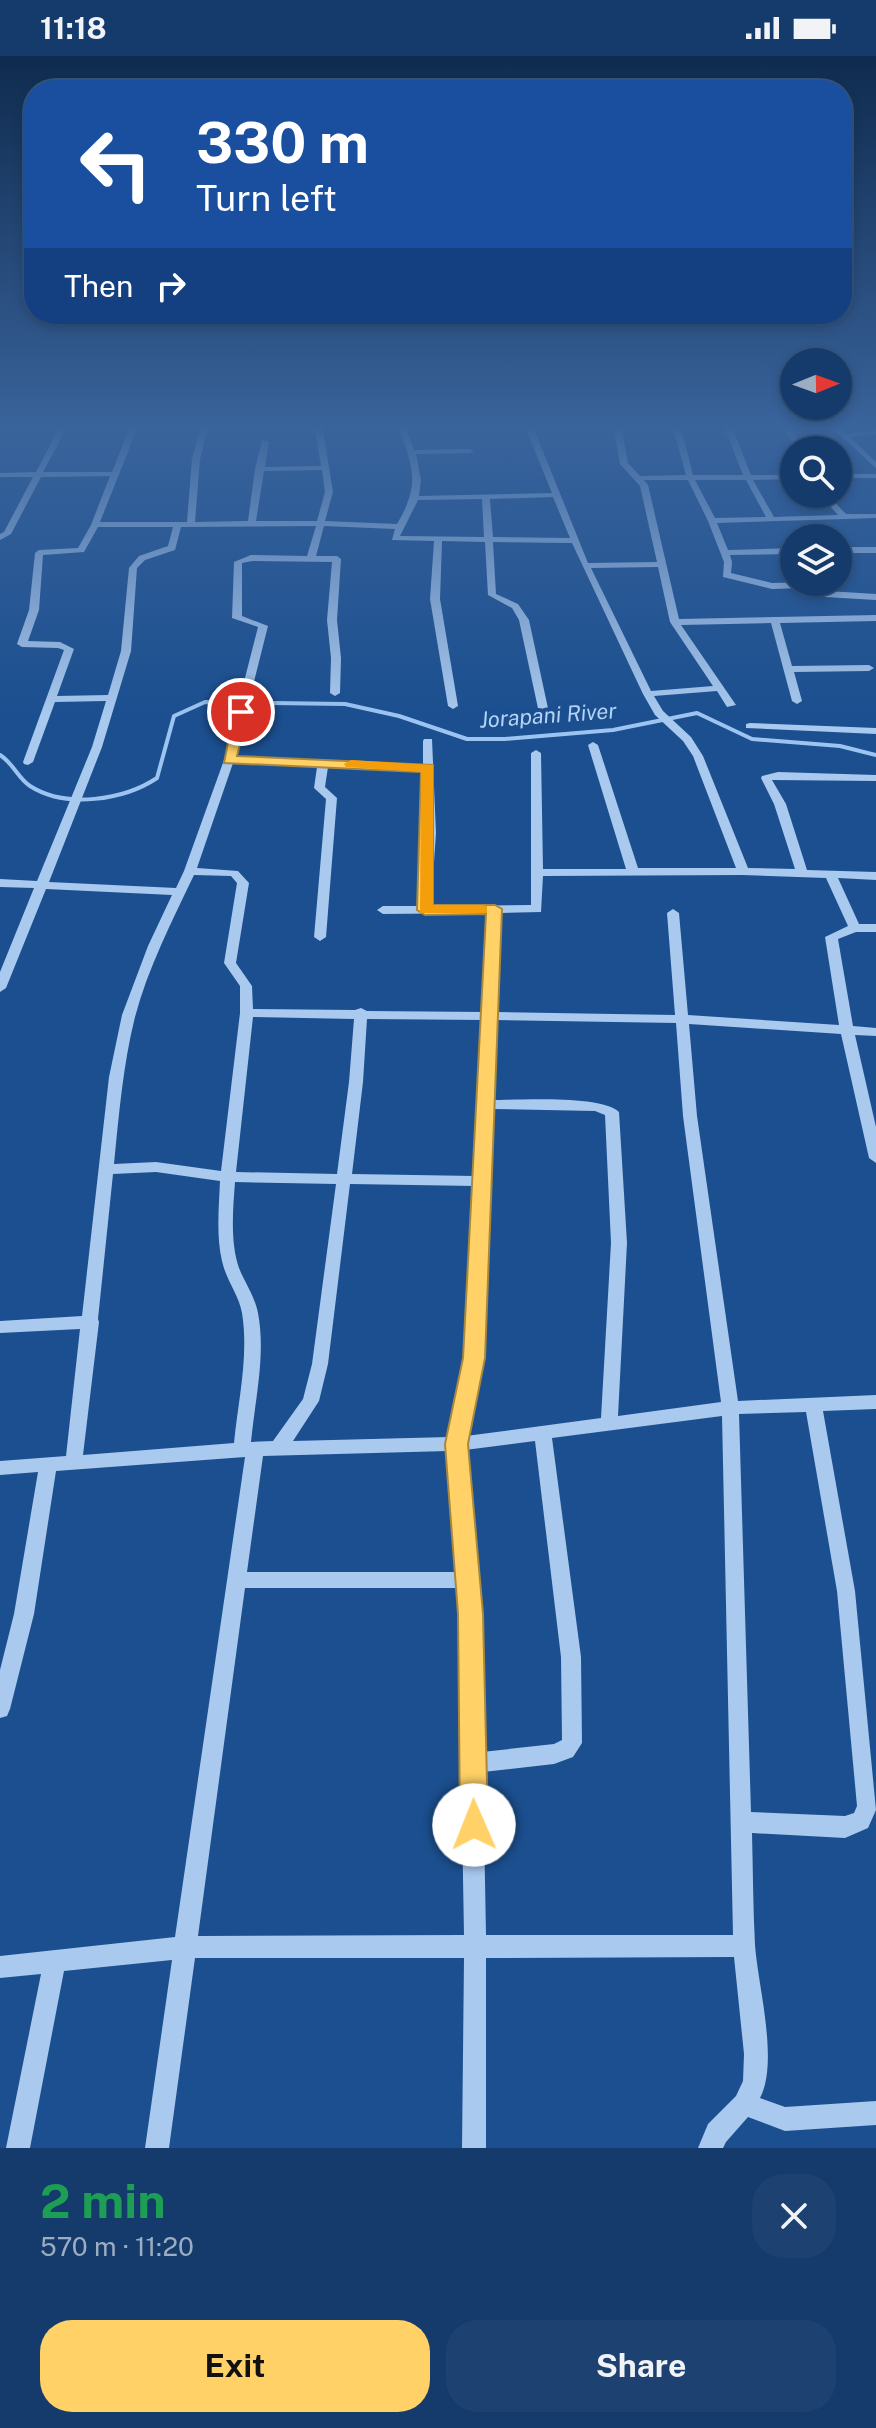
<!DOCTYPE html>
<meta charset="utf-8">
<style>
body{margin:0;font-family:"Public Sans",sans-serif;background:#1d4271;color:#f1f3f6;height:100vh;display:flex;flex-direction:column;font-size:30px;white-space:nowrap}
*{box-sizing:border-box;margin:0}
p{font-size:26px;color:#9dadc1}
.icon{flex:none;width:44px;height:44px;fill:none;stroke:currentColor;stroke-width:2;stroke-linecap:round;stroke-linejoin:round}
.map{position:relative;height:2092px;overflow:hidden}
.drawer{display:flex;flex-direction:column;background:#143b6b;flex:1}
.drawer>*{flex:none}
.banner{position:absolute;left:24px;top:24px;width:828px;height:244px;border-radius:32px;box-shadow:0 4px 12px #0003,0 0 0 2px #33557e;background:#1a4fa0;color:#fff;overflow:hidden}
.needle{width:52px;rotate:89deg}
.tools{position:absolute;left:780px;top:292px;display:grid;gap:16px}
.tools a{display:grid;place-items:center;width:72px;height:72px;border-radius:50%;background:#143b6b;box-shadow:0 4px 12px #0003,0 0 0 2px #33557e;font-size:40px}
.pin{position:absolute;display:grid;place-items:center;width:68px;height:68px;color:#fff;margin:-34px;border:4px solid #fff;border-radius:50%;box-shadow:0 2px 8px #0007}
.me{position:absolute;width:88px;margin:-44px;rotate:359deg;stroke-linejoin:round;filter:drop-shadow(0 0 6px #0008)}
.turn{display:flex;align-items:center;gap:28px;height:168px;padding:0 40px;font-size:36px}
.turn .icon{width:104px;height:104px;stroke-width:2.5}
.turn b{display:block;font-size:56px;line-height:68px}
.then{display:flex;align-items:center;height:76px;padding:0 40px;background:#0003;gap:16px;font-size:30px}
.round{display:grid;place-items:center;flex:none;width:84px;height:84px;border-radius:32px;background:#1d4271}
.head{display:flex;align-items:center;justify-content:space-between;height:136px;padding:0 40px}
h1{font-size:48px;font-weight:700;line-height:60px;color:#1e9e55}
.primary-button{display:flex;gap:16px;margin-top:auto;padding:16px 40px}
.primary-button a{flex:1;height:92px;border-radius:32px;background:#ffd166;color:#111;font-size:32px;font-weight:700;line-height:92px;text-align:center}
.primary-button a+a{background:#1d4271;color:#f1f3f6}
.status{display:flex;justify-content:space-between;align-items:center;height:56px;padding:0 40px;background:#143b6b;direction:ltr}
.status svg{height:22px;fill:currentColor}
.map>svg:first-child{display:block}
.lines{fill:none;stroke-linecap:round;stroke-linejoin:round}
.stream{stroke:#9cc4f0;stroke-width:4}
.minor{fill:#a9c9ee;fill-rule:evenodd}
.route{fill:#ffd166;stroke:#a68842;stroke-width:2}
.slow{fill:#f59e0b}
.labels{text-anchor:middle;stroke-width:8;stroke-linejoin:round;paint-order:stroke}
.far-water-label{font-size:22px;font-style:italic;fill:#b5d3f5;stroke:#1b4f8f}
</style>
<div class="status"><b>11:18</b><svg viewBox="0 0 49 12"><path d="M0 12V9h3v3zM5 12V6h3v6zM10 12V3h3v9zM15 12V0h3v12zM26 1h20v11H26zM47 4h2v5h-2z"/></svg></div>
<div class="map">
<svg width="876" height="2092" viewBox="0 0 876 2092">
<rect width="100%" height="100%" fill="#1b4f8f"/>
<g class="lines">
<!-- stream -->
<path class="stream" d="M 0,699 C 13,707 18,722 30,730 C 66,753 124,744 157,722 L 174,660 L 205,646 L 345,648 L 399,660 L 467,683 L 505,683 L 613,674 L 697,657 L 752,683 L 840,690 L 876,699"/>
<!-- minor -->
<path class="minor" d="M 61,368 L 69,368 L 43,416 L 112,416 L 131,368 L 139,368 L 100,466 L 187,466 L 192,403 L 201,368 L 209,368 L 200,403 L 195,466 L 248,465 L 255,413 L 262,384 L 269,386 L 265,411 L 321,410 L 315,373 L 243,370 L 239,368 L 322,368 L 333,436 L 325,465 L 397,468 C 421,428 413,410 397,368 L 405,368 L 414,394 L 470,393 L 474,395 L 470,397 L 416,398 L 421,424 L 419,440 L 552,437 L 524,368 L 532,368 L 588,507 L 657,506 L 640,430 L 620,408 L 613,368 L 621,368 L 628,407 L 640,420 L 686,419 L 672,368 L 680,368 L 693,419 L 743,419 L 723,368 L 731,368 L 751,419 L 794,419 L 794,423 L 753,424 L 774,461 L 838,459 L 819,438 L 827,438 L 846,458 L 876,458 L 876,462 L 717,467 L 728,494 L 794,492 L 794,498 L 730,499 L 732,506 L 731,517 L 772,527 L 806,526 L 811,534 L 876,538 L 876,544 L 808,540 L 805,539 L 801,532 L 772,533 L 723,521 L 724,506 L 708,465 L 688,424 L 644,424 L 648,429 L 679,563 L 876,559 L 876,565 L 780,567 L 792,610 L 869,609 L 874,612 L 869,615 L 794,616 L 802,645 L 797,648 L 792,645 L 771,567 L 681,569 L 736,649 L 727,651 L 717,635 L 654,640 L 663,655 L 691,681 L 703,700 L 748,812 L 795,813 L 774,748 L 761,722 L 762,720 L 778,716 L 876,719 L 876,725 L 772,724 L 786,748 L 807,814 L 876,816 L 876,824 L 838,822 L 859,868 L 876,868 L 876,876 L 856,876 L 838,883 L 853,970 L 876,972 L 876,980 L 855,979 L 876,1071 L 876,1107 L 869,1102 L 841,978 L 689,968 L 697,1060 L 738,1345 L 876,1339 L 876,1353 L 823,1355 L 855,1535 L 876,1754 L 868,1772 L 845,1782 L 752,1777 C 753,1814 753,1852 755,1889 C 758,1930 779,2006 760,2042 L 785,2051 L 876,2045 L 876,2069 L 785,2075 L 748,2061 L 726,2086 L 723,2092 L 698,2092 L 708,2068 L 736,2040 L 743,2025 L 744,1998 L 734,1901 L 486,1902 L 486,2092 L 462,2092 L 464,1902 L 195,1902 L 169,2092 L 145,2092 L 172,1904 L 64,1915 L 30,2092 L 6,2092 L 41,1918 L 0,1922 L 0,1900 L 175,1881 L 245,1401 L 56,1415 L 34,1558 L 10,1653 L 7,1660 L 0,1662 L 0,1614 L 14,1558 L 38,1416 L 0,1419 L 0,1405 L 66,1400 L 80,1273 L 0,1277 L 0,1265 L 82,1260 L 109,1021 L 122,959 L 148,890 L 172,839 L 46,833 L 6,932 L 0,936 L 0,916 L 34,832 L 0,831 L 0,823 L 37,825 L 92,691 L 106,645 L 55,646 L 33,706 L 28,709 L 24,708 L 23,706 L 64,594 L 58,592 L 22,591 L 17,588 L 29,554 L 35,497 L 39,494 L 78,492 L 91,469 L 110,420 L 41,421 L 11,478 L 0,484 L 0,478 L 4,476 L 33,421 L 0,421 L 0,417 L 36,416 ZM 322,414 L 325,436 L 317,465 L 256,465 L 264,415 ZM 695,424 L 746,424 L 766,461 L 715,462 ZM 553,441 L 570,482 L 493,481 L 490,443 ZM 482,443 L 484,481 L 400,480 L 418,444 ZM 316,470 L 307,500 L 251,499 L 234,506 L 232,562 L 258,571 L 224,704 L 184,815 L 176,832 L 49,826 L 102,691 L 131,595 L 137,512 L 145,504 L 175,494 L 181,471 ZM 324,470 L 395,473 L 392,484 L 434,485 L 430,543 L 448,650 L 453,653 L 458,650 L 440,543 L 442,485 L 485,486 L 488,539 L 512,552 L 519,564 L 539,657 L 544,660 L 549,657 L 529,564 L 518,548 L 496,538 L 493,486 L 572,487 L 643,638 L 655,659 L 683,685 L 693,700 L 736,812 L 638,812 L 598,689 L 593,686 L 588,689 L 626,813 L 543,813 L 541,697 L 536,694 L 531,697 L 531,849 L 431,850 L 436,777 L 432,683 L 424,683 L 423,685 L 423,709 L 235,701 L 268,570 L 242,560 L 242,507 L 252,505 L 332,506 L 327,564 L 331,602 L 330,637 L 335,640 L 340,637 L 341,602 L 337,564 L 341,503 L 337,500 L 316,500 ZM 98,471 L 173,471 L 168,490 L 139,500 L 129,512 L 121,595 L 108,639 L 57,640 L 74,593 L 60,586 L 28,585 L 39,554 L 43,499 L 84,496 ZM 658,511 L 670,566 L 713,630 L 651,635 L 591,512 ZM 233,707 L 317,711 L 314,732 L 326,743 L 314,881 L 320,885 L 326,881 L 337,742 L 325,731 L 328,711 L 423,715 L 424,777 L 419,850 L 383,850 L 377,854 L 383,858 L 489,857 L 484,956 L 367,955 L 361,952 L 355,954 L 253,953 L 252,930 L 236,907 L 249,827 L 238,815 L 197,812 ZM 194,819 L 231,820 L 237,827 L 224,907 L 240,930 L 240,957 L 221,1115 L 156,1106 L 114,1108 C 119,1058 123,1009 135,961 C 148,912 172,865 194,819 ZM 743,819 L 826,822 L 848,870 L 825,881 L 839,969 L 688,959 L 679,857 L 673,853 L 667,857 L 675,959 L 497,956 L 501,857 L 541,856 L 543,820 ZM 253,961 L 354,963 L 349,1026 L 337,1118 L 236,1116 ZM 367,963 L 483,964 L 475,1120 L 352,1118 L 363,1026 ZM 496,964 L 676,967 L 683,1060 L 721,1346 L 618,1360 L 627,1187 L 619,1056 C 601,1039 521,1044 493,1044 ZM 493,1053 L 595,1055 L 605,1059 L 611,1187 L 601,1362 L 466,1380 L 482,1302 ZM 156,1116 L 220,1125 C 219,1150 216,1180 222,1205 C 226,1224 239,1239 242,1257 C 249,1300 238,1345 234,1387 L 83,1399 L 99,1266 L 98,1263 L 113,1118 ZM 235,1126 L 336,1128 L 312,1308 L 303,1343 L 273,1385 L 251,1386 C 255,1344 266,1299 258,1257 C 255,1241 245,1227 239,1212 C 230,1186 233,1153 235,1126 ZM 350,1128 L 475,1130 L 466,1302 L 449,1381 L 293,1385 L 319,1345 L 328,1308 ZM 806,1356 L 837,1535 L 857,1750 L 854,1757 L 845,1760 L 751,1756 L 739,1358 ZM 722,1360 L 733,1879 L 486,1879 L 483,1716 L 554,1708 L 573,1701 L 582,1687 L 581,1601 L 552,1382 ZM 535,1385 L 561,1601 L 562,1684 L 554,1688 L 482,1696 L 480,1558 L 465,1394 ZM 448,1395 L 457,1516 L 247,1516 L 263,1400 ZM 245,1532 L 458,1532 L 464,1879 L 198,1880 Z
M 780,368 L 788,368 L 805,394 L 797,394 Z
M 828,368 L 836,368 L 846,378 L 876,374 L 876,378 L 850,381 L 876,406 L 876,412 Z
M 838,418 L 876,418 L 876,422 L 838,422 Z
M 838,491 L 876,491 L 876,497 L 838,497 Z
M 750,667 L 876,672 L 876,678 L 746,672 L 746,668 Z"/>
</g>
<!-- sky -->
<linearGradient id="sky" x2="0" y2="1"><stop stop-color="#0f2b4f"/><stop offset="0.56" stop-color="#39639b"/><stop offset="1" stop-color="#39639b" stop-opacity="0"/></linearGradient>
<rect width="876" height="661" fill="url(#sky)"/>
<!-- route -->
<path class="route" d="M 241,652 L 248,656 L 237,700 L 433,709 L 433,849 L 495,849 L 502,853 L 485,1302 L 468,1388 L 483,1558 L 488,1769 L 484,1778 L 474,1782 L 464,1778 L 460,1769 L 458,1558 L 445,1388 L 463,1302 L 486,858 L 425,859 L 417,854 L 421,716 L 224,707 L 234,656 Z"/>
<!-- slow -->
<path class="slow" d="M 351,704 L 433,709 L 433,849 L 482,849 L 487,850 L 487,857 L 420,857 L 421,716 L 346,711 L 344,708 Z"/>
<g class="labels">
<!-- far-water labels -->
<g class="far-water-label">
<text transform="translate(548 659) rotate(-4)" y="8">Jorapani River</text>
</g>
</g>
</svg>
<div class="tools">
<a><svg class="needle" viewBox="-14 -14 28 28"><path d="M0-13l5 13h-10z" fill="#e53935"/><path d="M0 13l5-13h-10z" fill="#9dadc1"/></svg></a>
<a><svg class="icon" aria-label="search" viewBox="0 0 24 24"><circle cx="10" cy="10" r="6"/><path d="M15 15l6 6"/></svg></a>
<a><svg class="icon" aria-label="layers" viewBox="0 0 24 24"><path d="M12 4l9 5-9 5-9-5zM3 14l9 5 9-5"/></svg></a>
</div>
<div class="pin" style="left:241px;top:656px;background:#d93025"><svg class="icon" aria-label="arrive" viewBox="0 0 24 24"><path d="M6 21V4h12l-3 4 3 4H6"/></svg></div>
<svg class="me" style="left:474px;top:1769px" viewBox="-20 -20 40 40"><circle r="19" fill="#fff"/><path d="M0-13L10 11 0 6-10 11z" fill="#ffd166"/></svg>
<div class="banner">
<div class="turn"><svg class="icon" aria-label="left" viewBox="0 0 24 24"><path d="M17 20v-9H6M10 6l-5 5 5 5"/></svg><div><b>330 m</b>Turn left</div></div>
<div class="then">Then<svg class="icon" aria-label="right" viewBox="0 0 24 24"><path d="M7 20v-9h11M14 6l5 5-5 5"/></svg></div>
</div>
</div>
<section class="drawer">
<div class="head"><div><h1>2 min</h1><p>570 m · 11:20</p></div><a class="round"><svg class="icon" aria-label="close" viewBox="0 0 24 24"><path d="M6 6l12 12M18 6L6 18"/></svg></a></div>
<div class="primary-button"><a>Exit</a><a>Share</a></div>
</section>
